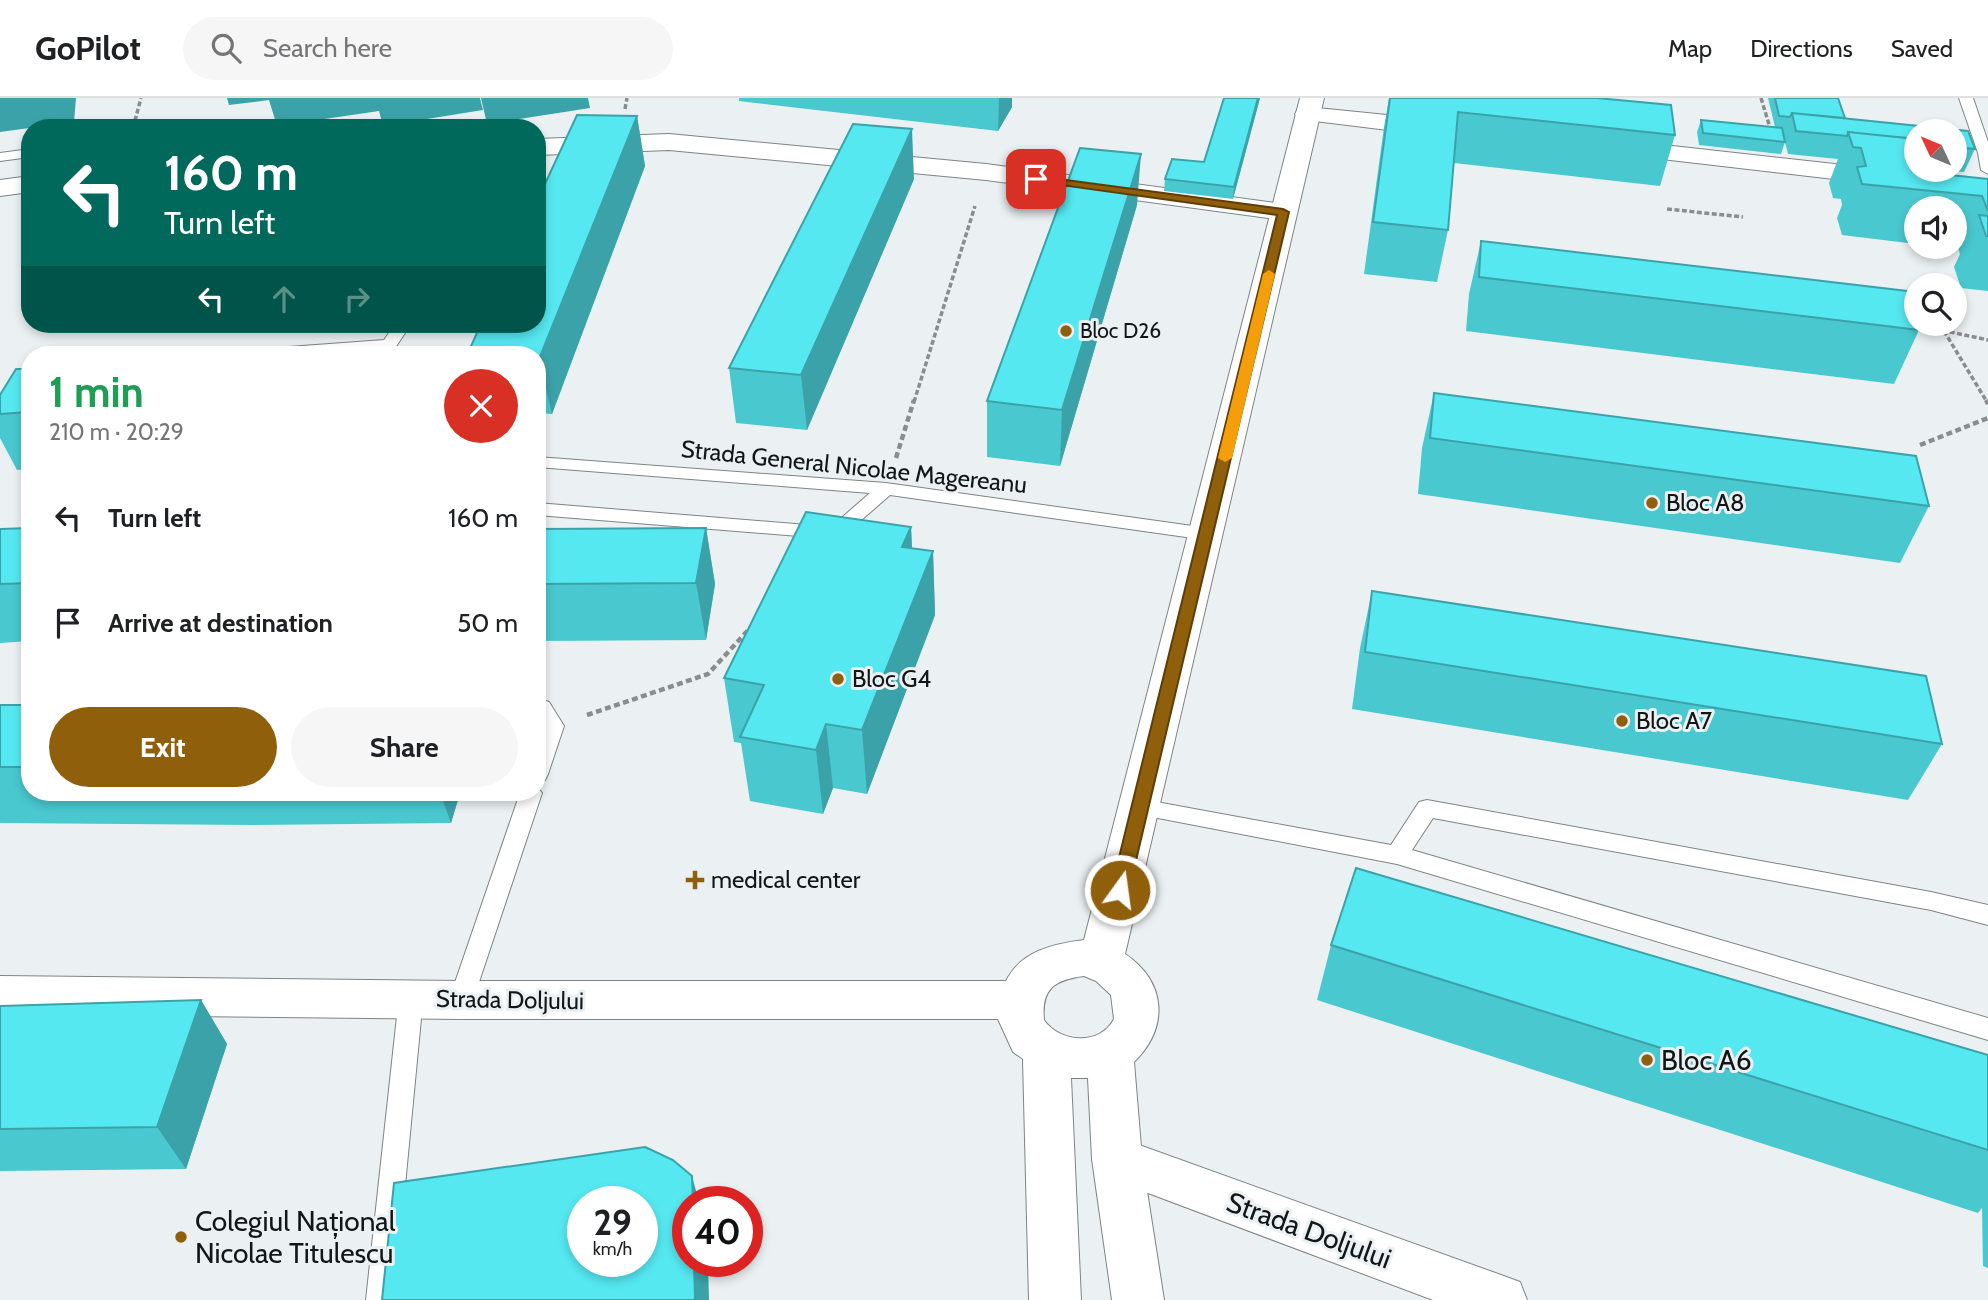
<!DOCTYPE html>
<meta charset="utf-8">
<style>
body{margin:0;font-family:Cabin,sans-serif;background:#f6f6f6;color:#202124;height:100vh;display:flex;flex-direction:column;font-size:26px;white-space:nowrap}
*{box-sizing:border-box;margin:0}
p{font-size:23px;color:#757577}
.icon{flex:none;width:38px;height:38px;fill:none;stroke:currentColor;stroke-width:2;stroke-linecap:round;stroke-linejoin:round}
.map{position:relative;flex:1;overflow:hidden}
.panel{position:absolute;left:21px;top:248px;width:525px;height:455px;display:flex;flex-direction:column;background:#fff;border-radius:28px;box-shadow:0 4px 10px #0003}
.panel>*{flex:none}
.guide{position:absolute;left:21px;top:21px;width:525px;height:214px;border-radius:28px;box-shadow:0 4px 10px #0003;background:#00695c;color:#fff;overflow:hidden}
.needle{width:46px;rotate:314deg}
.tools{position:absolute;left:1904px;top:21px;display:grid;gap:14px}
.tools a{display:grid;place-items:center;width:63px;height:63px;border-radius:50%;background:#fff;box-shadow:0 4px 10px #0003;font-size:35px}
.speed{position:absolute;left:567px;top:1088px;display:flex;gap:14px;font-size:35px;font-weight:700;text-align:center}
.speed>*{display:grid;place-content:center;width:91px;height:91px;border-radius:50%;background:#fff;box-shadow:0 4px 10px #0003;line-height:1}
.speed small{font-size:18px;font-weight:400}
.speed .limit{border:10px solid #d22;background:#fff;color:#111}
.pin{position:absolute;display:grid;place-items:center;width:60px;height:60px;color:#fff;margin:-30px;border-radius:14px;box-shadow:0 4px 10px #0006}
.me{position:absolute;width:77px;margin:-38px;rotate:14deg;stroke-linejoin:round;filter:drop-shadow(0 0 5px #0008)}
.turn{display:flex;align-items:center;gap:24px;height:147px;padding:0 28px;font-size:32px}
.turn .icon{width:91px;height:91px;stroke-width:2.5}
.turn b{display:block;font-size:49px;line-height:60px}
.lanes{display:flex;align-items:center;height:66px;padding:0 28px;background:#0003;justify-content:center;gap:35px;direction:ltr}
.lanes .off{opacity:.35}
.round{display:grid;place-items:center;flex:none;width:74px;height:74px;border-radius:37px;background:#f6f6f6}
.headline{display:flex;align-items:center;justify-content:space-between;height:119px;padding:0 28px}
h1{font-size:42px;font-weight:700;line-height:52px;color:#1e9e55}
.cta{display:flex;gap:14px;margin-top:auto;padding:14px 28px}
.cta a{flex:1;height:80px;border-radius:42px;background:#905f0c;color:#fff;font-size:28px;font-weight:700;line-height:80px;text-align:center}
.cta a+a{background:#f6f6f6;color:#202124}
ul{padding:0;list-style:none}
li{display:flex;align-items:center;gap:21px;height:105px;padding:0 28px}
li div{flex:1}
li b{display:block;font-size:26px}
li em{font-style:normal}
header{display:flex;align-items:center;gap:42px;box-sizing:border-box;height:98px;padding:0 35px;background:#fff;border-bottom:2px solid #e0e0e0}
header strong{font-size:33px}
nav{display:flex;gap:38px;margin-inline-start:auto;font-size:24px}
.search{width:490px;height:63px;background:#f6f6f6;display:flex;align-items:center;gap:18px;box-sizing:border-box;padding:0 24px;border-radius:38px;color:#757577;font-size:26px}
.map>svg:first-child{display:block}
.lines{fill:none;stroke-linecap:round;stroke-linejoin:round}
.lane-casing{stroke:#7e8484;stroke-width:2}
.street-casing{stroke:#7e8484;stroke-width:2}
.secondary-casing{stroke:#7e8484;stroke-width:2}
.path-far1{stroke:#898d8e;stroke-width:3.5;stroke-dasharray:5 2.5;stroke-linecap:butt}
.path{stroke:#898d8e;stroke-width:4.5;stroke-dasharray:6 3.5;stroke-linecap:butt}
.lane{fill:#fff;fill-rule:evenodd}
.street{fill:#fff;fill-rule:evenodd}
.secondary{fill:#fff;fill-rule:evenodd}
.wall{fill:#49c8cf;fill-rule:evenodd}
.shaded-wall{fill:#3ca2a9}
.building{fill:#55e8f1;stroke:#3ca2a9;stroke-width:2;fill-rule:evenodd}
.route{fill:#905f0c;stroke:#5e3e08;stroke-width:2}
.slow{fill:#f59e0b}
.poi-dot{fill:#905f0c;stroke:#ebf1f2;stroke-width:2.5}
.labels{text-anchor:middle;stroke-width:6;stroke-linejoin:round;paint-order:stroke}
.far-poi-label{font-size:21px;fill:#131616;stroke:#ebf1f2;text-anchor:start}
.street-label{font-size:24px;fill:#131616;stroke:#ebf1f2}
.poi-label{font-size:24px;fill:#131616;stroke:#ebf1f2;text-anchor:start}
.near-poi-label{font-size:28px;fill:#131616;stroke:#ebf1f2;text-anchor:start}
.near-street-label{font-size:28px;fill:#131616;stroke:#ebf1f2}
</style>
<header>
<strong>GoPilot</strong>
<div class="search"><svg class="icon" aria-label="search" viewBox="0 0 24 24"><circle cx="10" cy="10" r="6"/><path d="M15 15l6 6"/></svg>Search here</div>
<nav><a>Map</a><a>Directions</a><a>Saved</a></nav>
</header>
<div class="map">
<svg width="1988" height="1202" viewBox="0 0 1988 1202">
<rect width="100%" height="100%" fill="#ebf1f2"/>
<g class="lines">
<!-- lane casing -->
<g class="lane-casing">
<path id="lane" d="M 1959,0 L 1973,0 L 1988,44 L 1988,76 L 1981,72 L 1978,55 Z
M 30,51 L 30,59 L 0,63 L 0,55 Z
M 395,226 L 411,226 L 395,250 L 389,252 L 314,257 L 239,257 L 247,252 L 384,242 Z
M 537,359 L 886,385 L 1207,430 L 1216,436 L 1207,442 L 890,397 L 842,439 L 835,441 L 537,417 L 537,405 L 831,429 L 870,395 L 537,369 Z
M 537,600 L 549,604 L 564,628 L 548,676 L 545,682 L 537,684 L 537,643 L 542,628 L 537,619 Z
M 537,689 L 542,695 L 473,902 L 470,909 L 461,912 L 452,909 L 449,902 L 520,695 L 537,695 Z
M 1140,701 L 1391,747 L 1419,704 L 1427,702 L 1931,794 L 1988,807 L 1988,827 L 1931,812 L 1433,720 L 1412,752 L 1988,920 L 1988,942 L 1397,766 L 1132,715 L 1129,709 L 1132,703 Z
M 411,890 L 420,893 L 423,900 L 394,1202 L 366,1202 L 399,900 L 402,893 Z"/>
</g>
<!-- street casing -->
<g class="street-casing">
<path id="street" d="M 1307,9 L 1437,22 L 1446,25 L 1450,30 L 1446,35 L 1437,38 L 1298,21 L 1295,16 L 1298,11 Z
M 669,36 L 986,66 L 1283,106 L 1293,108 L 1297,114 L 1293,120 L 1283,122 L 986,82 L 669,52 L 537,57 L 537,41 Z
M 1619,42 L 1988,83 L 1988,99 L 1610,55 L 1606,50 L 1610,45 Z
M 30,78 L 30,94 L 0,98 L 0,82 Z
M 1117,1039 L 1501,1177 L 1520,1184 L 1527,1202 L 1433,1202 L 1100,1077 L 1092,1061 L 1100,1045 Z"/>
</g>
<!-- secondary casing -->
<g class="secondary-casing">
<path id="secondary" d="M 1300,0 L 1324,0 L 1125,856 C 1167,884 1169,930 1134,964 L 1142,1061 L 1164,1202 L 1112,1202 L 1092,1061 L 1088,980 L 1071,980 L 1081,1202 L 1029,1202 L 1023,961 L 1013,954 L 998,921 L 461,921 L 0,916 L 0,878 L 461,883 L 1006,883 C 1021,853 1053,846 1084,842 ZM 1084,878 L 1096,883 L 1111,897 L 1114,921 C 1100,948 1060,945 1044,922 C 1041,890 1055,882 1084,878 Z"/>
</g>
<!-- path-far1 -->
<path class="path-far1" d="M 1761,0 L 1771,33
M 625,11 L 627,0
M 133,30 L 141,0
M 1667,111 L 1743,119
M 1913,226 L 1988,242
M 1944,233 L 1987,304
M 914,304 L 975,108"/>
<!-- path -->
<path class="path" d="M 1986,302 L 1988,306
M 1920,347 L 1988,320
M 896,360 L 914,302
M 587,617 L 708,576 L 751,529"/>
<!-- lane -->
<use href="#lane" class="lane"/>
<!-- street -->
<use href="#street" class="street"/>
<!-- secondary -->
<use href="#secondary" class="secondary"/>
</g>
<!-- wall -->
<path class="wall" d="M 739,0 L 1012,0 L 1012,9 L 998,33 L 739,3 Z
M 1224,0 L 1260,0 L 1233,101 L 1164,93 L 1165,81 L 1204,64 Z
M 1389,0 L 1597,0 L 1675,37 L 1660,88 L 1454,65 L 1448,132 L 1437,184 L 1364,176 L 1384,29 Z
M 1768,0 L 1838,0 L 1845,20 L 1968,33 L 1975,51 L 1964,74 L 1951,73 L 1949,77 L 1988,81 L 1988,193 L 1961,190 L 1954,169 L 1960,156 L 1958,150 L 1945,149 L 1955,149 L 1955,110 L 1916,110 L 1916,146 L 1842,137 L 1837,120 L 1842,107 L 1841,101 L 1833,100 L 1829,85 L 1838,61 L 1788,56 L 1785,44 L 1781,56 L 1699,47 L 1697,34 L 1701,22 L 1775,29 ZM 1916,33 L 1955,33 L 1955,72 L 1916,72 Z
M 637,18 L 645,68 L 552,316 L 537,315 L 537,257 Z
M 914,81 L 807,332 L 736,325 L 729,270 Z
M 1137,107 L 1060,368 L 987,359 L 987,303 Z
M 1481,143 L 1919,232 L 1894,286 L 1466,233 L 1469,196 Z
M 30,271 L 30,371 L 17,372 L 0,340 L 0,297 Z
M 1434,295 L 1929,408 L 1900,465 L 1418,396 L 1422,350 Z
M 911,429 L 912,451 L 933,453 L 935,517 L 867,696 L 833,690 L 823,716 L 750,703 L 741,645 L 734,644 L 724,580 Z
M 30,430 L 30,543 L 0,545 L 0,431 Z
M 706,430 L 715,486 L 706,542 L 537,543 L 537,431 Z
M 1372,493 L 1942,646 L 1908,702 L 1352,611 L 1360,550 Z
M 0,607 L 30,607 L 30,695 L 460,695 L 451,725 L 253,727 L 0,725 Z
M 1331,847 L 1988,957 L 1988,1170 L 1983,1168 L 1982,1110 L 1978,1115 L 1317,902 Z
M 201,902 L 227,946 L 186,1071 L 0,1073 L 0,908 Z"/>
<!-- shaded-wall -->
<path class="shaded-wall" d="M 0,0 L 76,0 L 74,24 L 0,34 Z
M 227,0 L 480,0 L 483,12 L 383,28 L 379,13 L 277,28 L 269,2 L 229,7 Z
M 481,0 L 588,0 L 590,10 L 487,26 Z
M 999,0 L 1012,0 L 1012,9 L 998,33 Z
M 1258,0 L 1260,0 L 1233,101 L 1234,89 Z
M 637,18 L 645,68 L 552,316 L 539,261 Z
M 912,31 L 914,81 L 807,332 L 801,277 Z
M 1141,56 L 1137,107 L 1060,368 L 1062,312 Z
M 911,429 L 914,492 L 902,449 Z
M 706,430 L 715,486 L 706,542 L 696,485 Z
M 933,453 L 935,517 L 867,696 L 862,632 Z
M 826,626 L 833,690 L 823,716 L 816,652 Z
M 440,695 L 460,695 L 451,725 Z
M 201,902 L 227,946 L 186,1071 L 157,1029 Z
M 692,1078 L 699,1104 L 693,1104 Z
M 694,1164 L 708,1164 L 709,1202 L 695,1202 Z"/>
<!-- building -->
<path class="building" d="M 1224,0 L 1258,0 L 1234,89 L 1165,81 L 1172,61 L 1204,64 Z
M 1390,0 L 1597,0 L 1671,7 L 1675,37 L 1458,14 L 1448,132 L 1373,124 Z
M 1775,0 L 1838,0 L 1845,20 L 1792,15 L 1790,19 L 1779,18 Z
M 1792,15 L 1968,33 L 1975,51 L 1955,49 L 1955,33 L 1916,33 L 1916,41 L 1848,34 L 1847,38 L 1796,33 Z
M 577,17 L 637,18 L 539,261 L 537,261 L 537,257 L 467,257 L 481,226 L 537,226 L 537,103 Z
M 1701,22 L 1782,30 L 1785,44 L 1703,35 Z
M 853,26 L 912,31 L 801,277 L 729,270 Z
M 1848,34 L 1916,41 L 1916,72 L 1940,72 L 1941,76 L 1988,81 L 1988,113 L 1982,98 L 1862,86 L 1857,69 L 1866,68 L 1861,50 L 1853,49 Z
M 1080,50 L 1141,56 L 1062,312 L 987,303 Z
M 1979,117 L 1988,118 L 1988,138 L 1986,138 Z
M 1481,143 L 1907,193 L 1919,232 L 1479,179 Z
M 16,271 L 30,271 L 30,314 L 0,316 L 0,297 Z
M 1434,295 L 1916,358 L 1929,408 L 1430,340 Z
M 806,414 L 911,429 L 902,449 L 933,453 L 862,632 L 826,626 L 816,652 L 740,639 L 764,587 L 724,580 Z
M 30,430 L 30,485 L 0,486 L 0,431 Z
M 706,430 L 696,485 L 537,486 L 537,431 Z
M 1372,493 L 1926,578 L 1942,646 L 1365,554 Z
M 0,607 L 30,607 L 30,669 L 0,669 Z
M 1356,770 L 1988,957 L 1988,1052 L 1331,847 Z
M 201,902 L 157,1029 L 0,1031 L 0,908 Z
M 645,1049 L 673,1062 L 692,1078 L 693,1104 L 688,1104 L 688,1164 L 694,1164 L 695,1202 L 382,1202 L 394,1085 ZM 583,1104 L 642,1104 L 642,1164 L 583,1164 Z"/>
<!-- route -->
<path class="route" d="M 1036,78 L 1283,111 L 1289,114 L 1129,792 L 1126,797 L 1114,797 L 1111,792 L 1277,117 L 1032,83 L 1032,79 Z"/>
<!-- slow -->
<path class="slow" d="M 1269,172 L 1275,176 L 1232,360 L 1225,364 L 1218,360 L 1263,176 Z"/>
<!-- markers -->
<g class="poi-dot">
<circle cx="1066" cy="233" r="7"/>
<circle cx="1652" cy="405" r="7"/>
<circle cx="838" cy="581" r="7"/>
<circle cx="1622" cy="623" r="7"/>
<path d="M691.5 771.5h7v7h7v7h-7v7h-7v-7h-7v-7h7z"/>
<circle cx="1647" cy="962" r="7"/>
<circle cx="181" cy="1139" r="7"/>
</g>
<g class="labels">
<!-- far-poi labels -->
<g class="far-poi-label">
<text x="1080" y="240">Bloc D26</text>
</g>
<!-- street labels -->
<g class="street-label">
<text transform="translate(854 369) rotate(6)" y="8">Strada General Nicolae Magereanu</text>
<text transform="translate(510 902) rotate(1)" y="8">Strada Doljului</text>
</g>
<!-- poi labels -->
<g class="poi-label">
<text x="1666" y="413">Bloc A8</text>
<text x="852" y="589">Bloc G4</text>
<text x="1636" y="631">Bloc A7</text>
<text x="711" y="790">medical center</text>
</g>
<!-- near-poi labels -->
<g class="near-poi-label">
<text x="1661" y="972">Bloc A6</text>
<text x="195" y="1133">Colegiul Național<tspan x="195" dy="32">Nicolae Titulescu</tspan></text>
</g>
<!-- near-street labels -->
<g class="near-street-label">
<text transform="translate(1309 1132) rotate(20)" y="10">Strada Doljului</text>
</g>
</g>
</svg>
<div class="tools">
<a><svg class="needle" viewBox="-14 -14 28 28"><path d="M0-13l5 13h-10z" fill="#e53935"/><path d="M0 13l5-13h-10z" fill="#757577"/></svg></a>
<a><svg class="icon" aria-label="sound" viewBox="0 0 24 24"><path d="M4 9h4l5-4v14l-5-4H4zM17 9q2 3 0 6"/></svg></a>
<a><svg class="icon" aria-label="search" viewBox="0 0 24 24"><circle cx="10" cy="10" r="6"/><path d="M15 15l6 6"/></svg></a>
</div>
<div class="speed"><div>29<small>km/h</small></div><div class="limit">40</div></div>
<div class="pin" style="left:1036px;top:81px;background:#d93025"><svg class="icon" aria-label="arrive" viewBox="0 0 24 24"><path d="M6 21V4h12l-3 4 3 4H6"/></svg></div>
<svg class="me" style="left:1120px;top:792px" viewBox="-20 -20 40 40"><circle r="17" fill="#905f0c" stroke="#fff" stroke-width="3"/><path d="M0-11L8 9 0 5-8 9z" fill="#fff"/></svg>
<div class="guide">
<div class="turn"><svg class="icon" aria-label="left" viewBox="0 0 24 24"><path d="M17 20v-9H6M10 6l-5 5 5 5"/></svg><div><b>160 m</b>Turn left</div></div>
<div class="lanes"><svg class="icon" aria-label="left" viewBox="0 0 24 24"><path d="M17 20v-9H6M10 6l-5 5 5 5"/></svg><svg class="icon off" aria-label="ahead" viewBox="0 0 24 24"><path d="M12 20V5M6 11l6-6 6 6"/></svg><svg class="icon off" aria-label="right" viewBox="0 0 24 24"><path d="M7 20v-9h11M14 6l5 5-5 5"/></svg></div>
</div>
<section class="panel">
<div class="headline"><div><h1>1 min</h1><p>210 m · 20:29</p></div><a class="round" style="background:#d93025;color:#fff"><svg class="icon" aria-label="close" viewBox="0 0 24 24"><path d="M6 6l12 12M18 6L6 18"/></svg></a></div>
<ul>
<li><svg class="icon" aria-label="left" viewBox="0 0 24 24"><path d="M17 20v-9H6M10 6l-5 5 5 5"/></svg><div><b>Turn left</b></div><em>160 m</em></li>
<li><svg class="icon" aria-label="arrive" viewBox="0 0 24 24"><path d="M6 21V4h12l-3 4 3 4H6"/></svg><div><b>Arrive at destination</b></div><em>50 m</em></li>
</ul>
<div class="cta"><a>Exit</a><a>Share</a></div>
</section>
</div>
